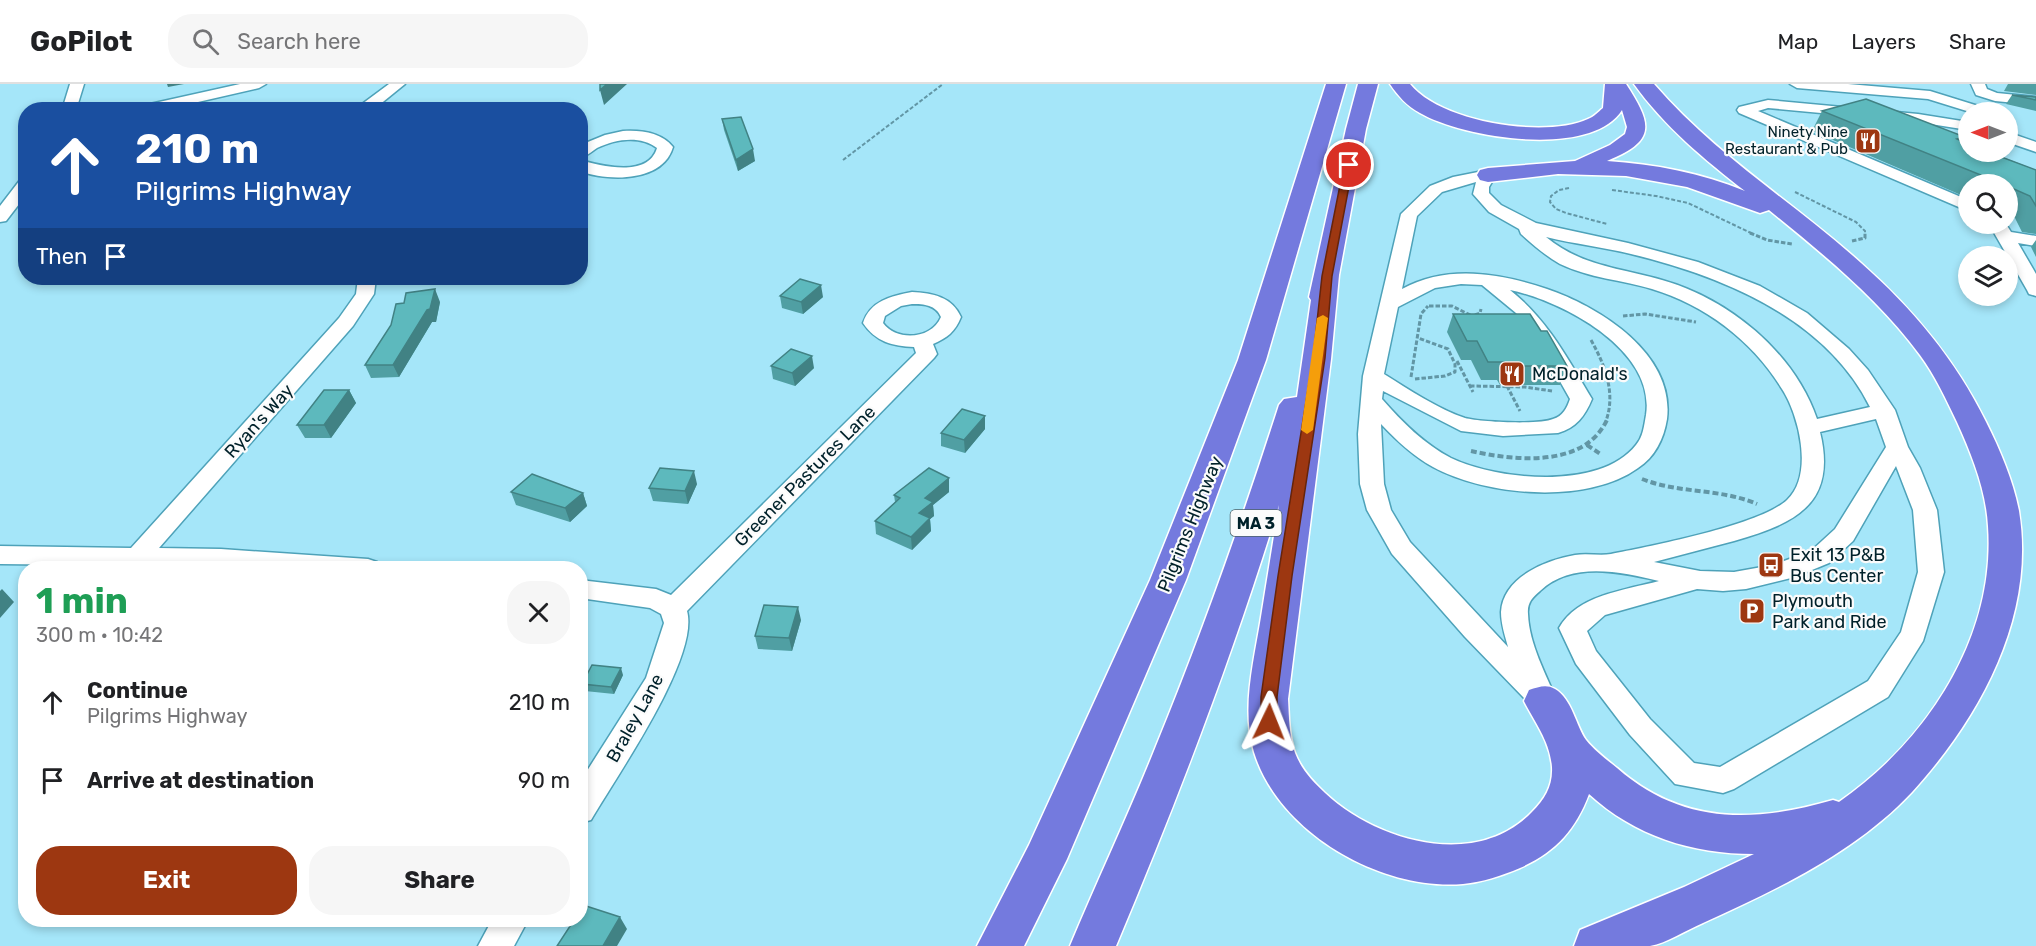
<!DOCTYPE html>
<meta charset="utf-8">
<style>
body{margin:0;font-family:Rubik,sans-serif;background:#f6f6f6;color:#202124;height:100vh;display:flex;flex-direction:column;font-size:22px;white-space:nowrap}
*{box-sizing:border-box;margin:0}
p{font-size:20px;color:#757577}
.icon{flex:none;width:33px;height:33px;fill:none;stroke:currentColor;stroke-width:2;stroke-linecap:round;stroke-linejoin:round}
.map{position:relative;flex:1;overflow:hidden}
.panel{position:absolute;left:18px;top:477px;width:570px;height:366px;display:flex;flex-direction:column;background:#fff;border-radius:24px;box-shadow:0 3px 9px #0003}
.panel>*{flex:none}
.top-card{position:absolute;left:18px;top:18px;width:570px;height:183px;border-radius:24px;box-shadow:0 3px 9px #0003;background:#1a4fa0;color:#fff;overflow:hidden}
.needle{width:39px;rotate:270deg}
.controls{position:absolute;left:1958px;top:18px;display:grid;gap:12px}
.controls a{display:grid;place-items:center;width:60px;height:60px;border-radius:50%;background:#fff;box-shadow:0 3px 9px #0003;font-size:30px}
.pin{position:absolute;display:grid;place-items:center;width:51px;height:51px;color:#fff;margin:-26px;border:3px solid #fff;border-radius:50%;box-shadow:0 2px 6px #0007}
.me{position:absolute;width:66px;margin:-33px;rotate:2deg;stroke-linejoin:round;filter:drop-shadow(0 0 4px #0008)}
.turn{display:flex;align-items:center;gap:21px;height:126px;padding:0 18px;font-size:27px}
.turn .icon{width:78px;height:78px;stroke-width:2.5}
.turn b{display:block;font-size:42px;line-height:51px}
.then{display:flex;align-items:center;height:57px;padding:0 18px;background:#0003;gap:12px;font-size:22px}
.round{display:grid;place-items:center;flex:none;width:63px;height:63px;border-radius:24px;background:#f6f6f6}
.overview{display:flex;align-items:center;justify-content:space-between;height:102px;padding:0 18px}
h1{font-size:36px;font-weight:700;line-height:45px;color:#1e9e55}
.primary-button{display:flex;gap:12px;margin-top:auto;padding:12px 18px}
.primary-button a{flex:1;height:69px;border-radius:24px;background:#9d3711;color:#fff;font-size:24px;font-weight:700;line-height:69px;text-align:center}
.primary-button a+a{background:#f6f6f6;color:#202124}
ul{padding:0;list-style:none}
li{display:flex;align-items:center;gap:18px;height:78px;padding:0 18px}
li div{flex:1}
li b{display:block;font-size:22px}
li em{font-style:normal}
header{display:flex;align-items:center;gap:36px;box-sizing:border-box;height:84px;padding:0 30px;background:#fff;border-bottom:2px solid #e0e0e0}
header strong{font-size:28px}
nav{display:flex;gap:33px;margin-inline-start:auto;font-size:21px}
.search{width:420px;height:54px;background:#f6f6f6;display:flex;align-items:center;gap:15px;box-sizing:border-box;padding:0 21px;border-radius:24px;color:#757577;font-size:22px}
.map>svg:first-child{display:block}
.lines{fill:none;stroke-linecap:round;stroke-linejoin:round}
.minor-casing{stroke:#4ea2b9;stroke-width:3}
.highway-casing{stroke:#fff;stroke-width:3}
.path-far2{stroke:#6296a5;stroke-width:2;stroke-dasharray:4 2;stroke-linecap:butt}
.path-far1{stroke:#6296a5;stroke-width:3;stroke-dasharray:4.5 2;stroke-linecap:butt}
.path{stroke:#6296a5;stroke-width:4;stroke-dasharray:6 3;stroke-linecap:butt}
.minor{fill:#fff;fill-rule:evenodd}
.highway{fill:#747ade;fill-rule:evenodd}
.wall{fill:#509fa3}
.shaded-wall{fill:#418284}
.building{fill:#5db9bd;stroke:#418284;stroke-width:1.5}
.route{fill:#9d3711;stroke:#66240b;stroke-width:1.5}
.slow{fill:#f59e0b}
.labels{text-anchor:middle;stroke-width:4.5;stroke-linejoin:round;paint-order:stroke}
.far-poi-label{font-size:15px;fill:#00212a;stroke:#fbfbfb;text-anchor:end}
.shield{fill:#fbfbfb;stroke:#4b6269;stroke-width:1.5}
.shield-label{font-size:16px;font-weight:bold;fill:#00212a}
.poi-label{font-size:18px;fill:#00212a;stroke:#fbfbfb;text-anchor:start}
.street-label{font-size:18px;fill:#00212a;stroke:#fbfbfb}
</style>
<header>
<strong>GoPilot</strong>
<div class="search"><svg class="icon" aria-label="search" viewBox="0 0 24 24"><circle cx="10" cy="10" r="6"/><path d="M15 15l6 6"/></svg>Search here</div>
<nav><a>Map</a><a>Layers</a><a>Share</a></nav>
</header>
<div class="map">
<svg width="2036" height="862" viewBox="0 0 2036 862">
<rect width="100%" height="100%" fill="#a5e6f9"/>
<g class="lines">
<!-- minor casing -->
<g class="minor-casing">
<path id="minor" d="M 70,0 L 84,0 L 76,26 L 62,26 Z
M 240,0 L 266,0 L 259,4 L 163,26 L 134,26 L 141,22 Z
M 389,0 L 405,0 L 373,26 L 354,26 Z
M 1790,0 L 1848,0 L 1930,7 L 1988,25 L 1990,28 L 1970,28 L 1928,15 L 1797,4 Z
M 1971,0 L 1985,0 L 1987,5 L 1997,9 L 2036,13 L 2036,21 L 1995,17 L 1976,11 Z
M 1768,16 L 1918,30 L 1968,38 L 1968,46 L 1918,38 L 1768,24 L 1758,27 L 1968,116 L 1968,127 L 1739,29 L 1737,26 L 1739,23 Z
M 623,47 C 641,46 661,48 673,63 C 663,98 609,98 580,87 L 580,76 C 602,82 648,94 657,64 C 640,51 616,55 597,64 C 591,68 587,72 580,74 L 580,61 L 583,60 L 605,51 Z
M 2007,48 L 2036,58 L 2036,68 L 2007,58 Z
M 1488,86 L 1496,91 L 1489,103 L 1489,109 L 1501,121 L 1536,139 L 1628,159 L 1698,178 L 1760,202 L 1807,229 L 1849,265 L 1868,286 L 1895,326 L 1908,363 L 1920,384 L 1937,426 L 1944,488 L 1923,557 L 1888,613 L 1734,705 L 1723,709 L 1675,700 L 1630,651 L 1576,580 L 1559,544 C 1577,511 1625,506 1659,497 C 1620,488 1572,477 1540,507 C 1532,514 1527,519 1528,530 C 1529,560 1546,590 1557,617 L 1553,625 L 1543,628 L 1533,625 L 1528,615 L 1524,614 L 1465,553 L 1392,470 L 1367,426 L 1360,400 L 1358,350 L 1363,292 L 1401,130 L 1430,102 L 1453,93 ZM 1476,98 L 1473,110 L 1489,128 L 1519,145 L 1521,150 C 1533,161 1546,172 1560,180 C 1589,194 1622,196 1652,205 C 1705,221 1753,257 1782,305 C 1799,331 1814,391 1787,416 C 1760,441 1651,462 1611,470 C 1600,472 1587,469 1575,471 C 1546,476 1503,493 1501,528 C 1501,540 1505,552 1508,563 L 1410,458 L 1391,426 L 1384,400 L 1381,340 C 1397,357 1413,372 1433,383 C 1486,412 1587,421 1638,384 C 1655,373 1664,354 1667,335 C 1675,270 1600,223 1547,205 C 1500,189 1447,180 1402,205 L 1417,132 L 1442,108 ZM 1546,153 C 1574,160 1603,163 1631,170 C 1722,192 1826,234 1870,323 L 1817,335 C 1794,268 1729,215 1662,196 C 1620,184 1581,182 1546,153 ZM 1461,200 L 1482,201 L 1516,229 L 1531,246 L 1570,315 C 1567,324 1563,332 1553,335 C 1539,341 1480,338 1465,334 C 1438,325 1408,305 1384,290 L 1398,223 L 1435,204 ZM 1510,206 C 1563,217 1656,266 1646,331 C 1644,342 1643,353 1636,361 C 1600,407 1497,396 1451,374 C 1424,360 1402,338 1382,315 L 1383,307 L 1461,347 L 1503,352 L 1558,349 C 1576,344 1585,332 1592,315 C 1568,275 1547,235 1510,206 ZM 1876,335 L 1886,363 L 1835,445 L 1811,467 L 1773,481 L 1734,488 L 1700,487 L 1654,478 C 1681,471 1707,464 1734,457 C 1793,440 1838,421 1820,348 ZM 1896,382 L 1913,426 L 1918,488 L 1901,548 L 1868,597 L 1720,683 L 1694,679 L 1650,635 L 1596,567 L 1587,547 L 1605,531 L 1697,505 L 1723,507 L 1746,505 L 1795,493 L 1829,479 L 1853,457 Z
M 26,94 L 26,111 L 6,137 L 0,138 L 0,122 L 20,96 Z
M 1989,140 L 2006,140 L 2011,148 L 2036,152 L 2036,162 L 2018,159 L 2036,190 L 2036,212 L 2029,210 L 2027,206 Z
M 358,194 L 376,194 L 374,210 L 353,242 L 159,464 L 221,465 L 368,475 L 377,478 L 380,484 L 0,480 L 0,462 L 131,464 L 339,234 L 356,210 Z
M 912,208 C 933,209 952,213 961,233 C 955,248 947,254 933,260 L 937,270 L 934,274 L 687,527 C 700,573 616,693 591,736 L 580,739 L 580,698 L 646,594 L 664,539 L 661,530 L 650,524 L 580,514 L 580,496 L 656,505 L 671,511 L 916,269 L 914,263 C 892,262 876,258 863,239 C 870,217 891,212 912,208 ZM 912,220 C 924,220 936,221 941,233 C 932,255 897,258 883,239 L 885,232 L 901,222 Z
M 492,836 L 528,836 L 514,862 L 478,862 Z"/>
</g>
<!-- highway casing -->
<g class="highway-casing">
<path id="highway" d="M 1326,0 L 1346,0 L 1266,276 L 1186,496 L 1067,775 L 1024,862 L 977,862 L 1029,761 L 1150,496 L 1238,276 Z
M 1358,0 L 1378,0 L 1366,45 L 1339,191 L 1331,275 L 1288,615 C 1289,633 1289,652 1295,669 C 1301,685 1313,698 1325,709 C 1377,758 1477,786 1532,728 C 1545,715 1553,702 1552,683 C 1550,657 1535,639 1524,617 L 1529,606 C 1539,603 1546,600 1555,605 C 1572,615 1576,642 1586,656 C 1594,666 1607,676 1617,684 C 1682,741 1754,739 1833,716 L 1839,718 C 1927,657 1996,553 1988,442 C 1986,406 1972,371 1957,338 C 1946,315 1935,291 1920,271 C 1879,215 1822,169 1769,126 L 1760,129 L 1687,103 L 1626,92 L 1558,90 L 1488,98 L 1480,96 L 1477,91 L 1480,86 L 1488,84 L 1575,77 L 1610,61 L 1625,50 L 1627,43 L 1622,26 C 1591,75 1463,54 1420,29 C 1407,22 1398,12 1390,0 L 1410,0 C 1440,38 1545,55 1588,35 C 1594,33 1598,28 1603,24 L 1605,0 L 1626,0 C 1652,40 1657,57 1607,77 C 1654,80 1702,89 1745,107 C 1705,76 1664,42 1634,0 L 1654,0 C 1714,70 1793,118 1861,179 C 1913,225 1955,275 1986,338 C 2000,366 2013,396 2019,427 C 2036,532 1980,633 1912,708 C 1856,768 1776,806 1703,839 C 1686,846 1667,859 1650,862 C 1632,862 1594,862 1574,862 L 1580,846 L 1684,803 L 1754,770 C 1692,770 1635,752 1589,710 C 1575,747 1555,768 1520,784 C 1501,792 1483,798 1463,800 C 1381,807 1279,749 1254,668 C 1241,624 1254,577 1261,533 C 1267,496 1273,458 1279,421 C 1233,571 1177,717 1116,862 L 1070,862 C 1098,795 1129,730 1156,662 C 1202,550 1242,436 1279,321 L 1284,315 L 1297,313 L 1311,216 L 1309,213 L 1346,45 Z"/>
</g>
<!-- path-far2 -->
<path class="path-far2" d="M 843,76 L 943,0
M 1569,104 L 1559,106 L 1551,112 L 1550,118 L 1556,125 L 1566,129 L 1607,140
M 1612,106 L 1656,112 L 1688,119 L 1753,150
M 1795,108 L 1856,138 L 1865,147 L 1865,150"/>
<!-- path-far1 -->
<path class="path-far1" d="M 1750,149 L 1767,156 L 1792,160
M 1852,157 L 1865,154 L 1865,149
M 1429,222 L 1452,222 L 1472,232
M 1475,231 L 1480,229 L 1481,225
M 1623,232 L 1645,230 L 1696,238
M 1591,256 C 1605,281 1616,309 1606,337
M 1457,277 L 1473,308
M 1411,293 L 1421,230 L 1428,222
M 1415,295 L 1445,292 L 1455,288 L 1455,280 L 1448,265 L 1418,254
M 1470,302 L 1525,303 L 1552,307
M 1507,302 L 1520,327"/>
<!-- path -->
<path class="path" d="M 1587,361 L 1602,371
M 1471,367 C 1516,377 1584,384 1607,336
M 1642,395 C 1680,410 1720,404 1757,420"/>
<!-- minor -->
<use href="#minor" class="minor"/>
<!-- highway -->
<use href="#highway" class="highway"/>
</g>
<!-- wall -->
<path class="wall" d="M 2008,0 L 2036,0 L 2036,11 L 2004,7 Z
M 2012,11 L 2036,13 L 2036,27 L 2006,20 Z
M 1822,27 L 1965,53 L 1962,57 L 2036,86 L 2036,150 L 2022,148 L 2015,134 L 2007,130 L 2007,100 L 1968,100 L 1968,114 L 1812,47 Z
M 722,35 L 755,77 L 738,87 L 724,46 Z
M 2036,156 L 2036,173 L 2031,163 Z
M 780,212 L 823,213 L 803,230 L 782,224 Z
M 440,218 L 436,238 L 432,238 L 399,293 L 371,294 L 365,281 L 391,241 Z
M 1453,230 L 1541,247 L 1567,282 L 1560,301 L 1500,301 L 1497,296 L 1481,296 L 1471,276 L 1461,276 L 1447,248 Z
M 771,282 L 814,284 L 795,302 L 773,295 Z
M 349,306 L 356,319 L 331,354 L 305,354 L 297,341 Z
M 985,345 L 965,369 L 941,362 L 941,349 Z
M 949,394 L 949,408 L 933,421 L 934,432 L 930,435 L 931,447 L 912,466 L 876,450 L 875,437 L 895,418 L 894,411 Z
M 697,400 L 688,420 L 653,417 L 649,404 Z
M 511,408 L 583,409 L 587,422 L 570,438 L 516,421 Z
M 801,536 L 792,567 L 758,565 L 755,552 Z
M 623,591 L 614,610 L 585,607 L 582,600 Z"/>
<!-- shaded-wall -->
<path class="shaded-wall" d="M 167,0 L 184,0 L 168,3 Z
M 607,0 L 627,0 L 604,21 L 600,6 Z
M 753,65 L 755,77 L 738,87 L 736,76 Z
M 821,201 L 823,213 L 803,230 L 801,218 Z
M 435,205 L 440,218 L 436,238 L 432,238 L 399,293 L 393,281 Z
M 812,272 L 814,284 L 795,302 L 792,289 Z
M 349,306 L 356,319 L 331,354 L 324,341 Z
M 985,332 L 985,345 L 965,369 L 964,356 Z
M 694,387 L 697,400 L 688,420 L 685,407 Z
M 949,394 L 949,408 L 933,421 L 934,432 L 930,435 L 931,447 L 912,466 L 911,453 L 925,414 Z
M 583,409 L 587,422 L 570,438 L 565,424 Z
M 2,505 L 14,518 L 0,534 L 0,507 Z
M 798,523 L 801,536 L 792,567 L 789,554 Z
M 621,584 L 623,591 L 614,610 L 611,603 Z
M 620,833 L 627,845 L 617,862 L 603,862 Z"/>
<!-- building -->
<path class="building" d="M 600,0 L 607,0 L 600,6 Z
M 2012,11 L 2036,13 L 2036,16 Z
M 1866,15 L 1965,53 L 1957,55 L 1968,60 L 1968,68 L 1988,68 L 2036,86 L 2036,122 L 2030,112 L 2007,102 L 2007,100 L 2003,100 L 1822,27 Z
M 741,33 L 753,65 L 736,76 L 722,35 Z
M 800,195 L 821,201 L 801,218 L 780,212 Z
M 435,205 L 430,225 L 427,226 L 393,281 L 365,281 L 391,241 L 396,220 L 404,219 L 406,209 Z
M 1453,230 L 1530,230 L 1541,247 L 1547,247 L 1567,282 L 1507,282 L 1504,278 L 1488,278 L 1477,257 L 1467,257 Z
M 791,265 L 812,272 L 792,289 L 771,282 Z
M 324,306 L 349,306 L 324,341 L 297,341 Z
M 962,325 L 985,332 L 964,356 L 941,349 Z
M 660,384 L 694,387 L 685,407 L 649,404 Z
M 929,384 L 949,394 L 925,414 L 933,418 L 919,429 L 930,434 L 911,453 L 875,437 L 900,414 L 894,411 Z
M 532,390 L 583,409 L 565,424 L 511,408 Z
M 764,521 L 798,523 L 789,554 L 755,552 Z
M 592,581 L 621,584 L 611,603 L 582,600 Z
M 583,821 L 620,833 L 603,862 L 557,862 L 574,836 L 580,836 L 580,824 Z"/>
<!-- route -->
<path class="route" d="M 1349,78 L 1353,81 L 1332,192 L 1325,274 L 1292,492 L 1277,613 L 1277,638 L 1274,643 L 1269,645 L 1263,643 L 1261,638 L 1261,613 L 1278,492 L 1313,274 L 1322,192 L 1344,81 Z"/>
<!-- slow -->
<path class="slow" d="M 1323,231 L 1328,234 L 1313,346 L 1307,350 L 1301,346 L 1317,234 Z"/>
<!-- icons -->
<defs>
<g id="restaurant-square" transform="scale(1.35)"><rect x="-9" y="-9" width="18" height="18" rx="4" fill="#9d3711" stroke="#fbfbfb"/><path d="M-5-6h1v4h1v-4h1v4h1v-4h1v5L-1.5 .5V6h-2V.5L-5-1ZM5-6V6H3V1.5H1.5Q1.5-4 5-6Z" fill="#fff"/></g>
<g id="bus-square" transform="scale(1.35)"><rect x="-9" y="-9" width="18" height="18" rx="4" fill="#9d3711" stroke="#fbfbfb"/><path d="M-5-6H5V4H4V6H2V4H-2V6H-4V4H-5ZM-3.5-4V0h7V-4ZM-3.5 1.2v1.5H-2V1.2ZM2 1.2v1.5H3.5V1.2Z" fill="#fff"/></g>
<g id="parking-square" transform="scale(1.35)"><rect x="-9" y="-9" width="18" height="18" rx="4" fill="#9d3711" stroke="#fbfbfb"/><path d="M-3.5-5.5H1a3.5 3.5 0 0 1 0 7H-1V5.5H-3.5ZM-1-3.4V-.6H.8a1.4 1.4 0 0 0 0-2.8Z" fill="#fff"/></g>
</defs>
<g fill-rule="evenodd">
<use href="#restaurant-square" x="1868" y="57"/>
<use href="#restaurant-square" x="1512" y="290"/>
<use href="#bus-square" x="1771" y="481"/>
<use href="#parking-square" x="1752" y="527"/>
</g>
<g class="labels">
<!-- far-poi labels -->
<g class="far-poi-label">
<text x="1848" y="53">Ninety Nine<tspan x="1848" dy="17">Restaurant &amp; Pub</tspan></text>
</g>
<!-- shield labels -->
<rect class="shield" x="1230.5" y="426" width="51" height="26" rx="4.5"/>
<g class="shield-label">
<text x="1256" y="445">MA 3</text>
</g>
<!-- poi labels -->
<g class="poi-label">
<text x="1532" y="296">McDonald's</text>
<text x="1790" y="477">Exit 13 P&amp;B<tspan x="1790" dy="21">Bus Center</tspan></text>
<text x="1772" y="523">Plymouth<tspan x="1772" dy="21">Park and Ride</tspan></text>
</g>
<!-- street labels -->
<g class="street-label">
<text transform="translate(259 337) rotate(-48)" y="6">Ryan's Way</text>
<text transform="translate(805 392) rotate(-45)" y="6">Greener Pastures Lane</text>
<text transform="translate(1190 440) rotate(-68)" y="6">Pilgrims Highway</text>
<text transform="translate(635 634) rotate(-61)" y="6">Braley Lane</text>
</g>
</g>
</svg>
<div class="controls">
<a><svg class="needle" viewBox="-14 -14 28 28"><path d="M0-13l5 13h-10z" fill="#e53935"/><path d="M0 13l5-13h-10z" fill="#757577"/></svg></a>
<a><svg class="icon" aria-label="search" viewBox="0 0 24 24"><circle cx="10" cy="10" r="6"/><path d="M15 15l6 6"/></svg></a>
<a><svg class="icon" aria-label="layers" viewBox="0 0 24 24"><path d="M12 4l9 5-9 5-9-5zM3 14l9 5 9-5"/></svg></a>
</div>
<div class="pin" style="left:1349px;top:81px;background:#d93025"><svg class="icon" aria-label="arrive" viewBox="0 0 24 24"><path d="M6 21V4h12l-3 4 3 4H6"/></svg></div>
<svg class="me" style="left:1269px;top:638px" viewBox="-20 -20 40 40"><path d="M0-17L14 15 0 8-14 15z" fill="#9d3711" stroke="#fff" stroke-width="4"/></svg>
<div class="top-card">
<div class="turn"><svg class="icon" aria-label="ahead" viewBox="0 0 24 24"><path d="M12 20V5M6 11l6-6 6 6"/></svg><div><b>210 m</b>Pilgrims Highway</div></div>
<div class="then">Then<svg class="icon" aria-label="arrive" viewBox="0 0 24 24"><path d="M6 21V4h12l-3 4 3 4H6"/></svg></div>
</div>
<section class="panel">
<div class="overview"><div><h1>1 min</h1><p>300 m · 10:42</p></div><a class="round"><svg class="icon" aria-label="close" viewBox="0 0 24 24"><path d="M6 6l12 12M18 6L6 18"/></svg></a></div>
<ul>
<li><svg class="icon" aria-label="ahead" viewBox="0 0 24 24"><path d="M12 20V5M6 11l6-6 6 6"/></svg><div><b>Continue</b><p>Pilgrims Highway</p></div><em>210 m</em></li>
<li><svg class="icon" aria-label="arrive" viewBox="0 0 24 24"><path d="M6 21V4h12l-3 4 3 4H6"/></svg><div><b>Arrive at destination</b></div><em>90 m</em></li>
</ul>
<div class="primary-button"><a>Exit</a><a>Share</a></div>
</section>
</div>
